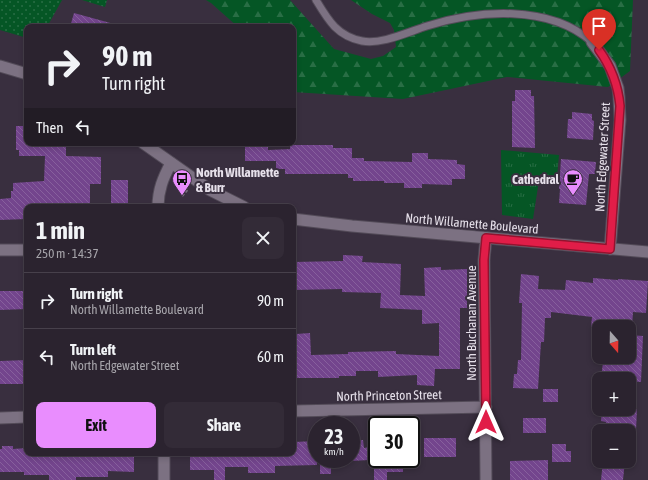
<!DOCTYPE html>
<meta charset="utf-8">
<style>
body{margin:0;font-family:"Asap Condensed",sans-serif;background:#332b37;color:#f1f3f6;height:100vh;display:flex;flex-direction:column;font-size:15px;white-space:nowrap}
*{box-sizing:border-box;margin:0}
p{font-size:13px;color:#a6a4aa}
.icon{flex:none;width:22px;height:22px;fill:none;stroke:currentColor;stroke-width:2;stroke-linecap:round;stroke-linejoin:round}
.map{position:relative;flex:1;overflow:hidden}
.side{position:absolute;left:24px;top:204px;width:272px;height:252px;display:flex;flex-direction:column;background:#2b232f;border-radius:8px;box-shadow:0 2px 6px #0003,0 0 0 1px #47404b}
.side>*{flex:none}
.top-card{position:absolute;left:24px;top:24px;width:272px;height:122px;border-radius:8px;box-shadow:0 2px 6px #0003,0 0 0 1px #47404b;background:#2b232f;color:#f1f3f6;overflow:hidden}
.needle{width:26px;rotate:160deg}
.buttons{position:absolute;left:592px;top:320px;display:grid;gap:8px}
.buttons a{display:grid;place-items:center;width:44px;height:44px;border-radius:8px;background:#2b232f;box-shadow:0 2px 6px #0003,0 0 0 1px #47404b;font-size:20px}
.speed{position:absolute;left:308px;top:416px;display:flex;gap:8px;font-size:20px;font-weight:700;text-align:center}
.speed>*{display:grid;place-content:center;width:52px;height:52px;border-radius:50%;background:#2b232f;box-shadow:0 2px 6px #0003,0 0 0 1px #47404b;line-height:1}
.speed small{font-size:10px;font-weight:400}
.speed .limit{border:2px solid #111;border-radius:6px;background:#fff;color:#111}
.pin{position:absolute;display:grid;place-items:center;width:34px;height:34px;color:#fff;margin:-41px -17px;border-radius:50% 50% 50% 0;rotate:-45deg;box-shadow:0 0 4px #0007}
.pin .icon{rotate:45deg}
.me{position:absolute;width:44px;margin:-22px;rotate:0deg;stroke-linejoin:round;filter:drop-shadow(0 0 3px #0008)}
.turn{display:flex;align-items:center;gap:14px;height:84px;padding:0 12px;font-size:18px}
.turn .icon{width:52px;height:52px;stroke-width:2.5}
.turn b{display:block;font-size:28px;line-height:34px}
.then{display:flex;align-items:center;height:38px;padding:0 12px;background:#0003;gap:8px;font-size:15px}
.round{display:grid;place-items:center;flex:none;width:42px;height:42px;border-radius:8px;background:#332b37}
.head{display:flex;align-items:center;justify-content:space-between;height:68px;padding:0 12px}
h1{font-size:24px;font-weight:700;line-height:30px}
.button{display:flex;gap:8px;margin-top:auto;padding:8px 12px}
.button a{flex:1;height:46px;border-radius:8px;background:#e98dfe;color:#111;font-size:16px;font-weight:700;line-height:46px;text-align:center}
.button a+a{background:#332b37;color:#f1f3f6}
ul{padding:0;list-style:none}
li{display:flex;align-items:center;gap:12px;height:56px;padding:0 12px;border-top:1px solid #47404b}
li div{flex:1}
li b{display:block;font-size:15px}
li em{font-style:normal}
.map>svg:first-child{display:block}
.grass{fill:url(#grass-tufts)}
.forest{fill:url(#forest-firs)}
.park{fill:url(#park-dots)}
.building{fill:url(#building-back-hatch)}
.lines{fill:none;stroke-linecap:round;stroke-linejoin:round}
.service-casing{stroke:#534b58;stroke-width:9}
.minor-casing{stroke:#534b58;stroke-width:13}
.secondary-casing{stroke:#534b58;stroke-width:13}
.path{stroke:#766e7c;stroke-width:2.5;stroke-dasharray:3 2;stroke-linecap:butt}
.service{stroke:#7c7182;stroke-width:7}
.minor{stroke:#7c7182;stroke-width:11}
.secondary{stroke:#7c7182;stroke-width:11}
.route-casing{stroke:#92132f;stroke-width:10}
.route{stroke:#e11d48;stroke-width:7}
.labels{text-anchor:middle;stroke-width:4;stroke-linejoin:round;paint-order:stroke}
.street-label{font-size:13px;fill:#e6e0ea;stroke:#392f3f}
.poi-label{font-size:13px;font-weight:bold;fill:#e6e0ea;stroke:#392f3f;text-anchor:start}
</style>
<div class="map">
<svg width="648" height="480" viewBox="0 0 648 480">
<defs>
<pattern id="grass-tufts" width="24" height="20" patternUnits="userSpaceOnUse"><rect width="24" height="20" fill="#055625"/><path d="M3 7l-1-3M5 7V3M7 7l1-3M15 17l-1-3M17 17v-4M19 17l1-3" fill="none" stroke="#296e45"/></pattern>
<pattern id="forest-firs" width="22" height="20" patternUnits="userSpaceOnUse"><rect width="22" height="20" fill="#055625"/><path d="M5 1l3.5 6h-7zM16 11l3.5 6h-7z" fill="#296e45"/></pattern>
<pattern id="park-dots" width="8" height="8" patternUnits="userSpaceOnUse"><rect width="8" height="8" fill="#055625"/><path d="M2 2h.1M6 6h.1" fill="none" stroke="#296e45" stroke-width="1.8" stroke-linecap="round"/></pattern>
<pattern id="building-back-hatch" width="6" height="6" patternUnits="userSpaceOnUse"><rect width="6" height="6" fill="#73458d"/><path d="M-1 5l2 2M0 0l6 6M5-1l2 2" fill="none" stroke="#87609d"/></pattern>
</defs>
<rect width="100%" height="100%" fill="#392f3f"/>
<!-- grass -->
<path class="grass" d="M 501,150 L 559,155 L 557,177 L 540,174 L 533,219 L 502,215 Z"/>
<!-- forest -->
<path class="forest" d="M 206,0 L 290,0 L 334,49 L 371,59 L 383,56 L 396,47 L 394,30 L 390,23 L 372,14 L 351,0 L 633,0 L 630,71 L 608,87 L 507,77 L 403,99 L 293,92 L 293,27 L 238,27 L 211,3 Z"/>
<!-- park -->
<path class="park" d="M 0,0 L 62,0 L 47,27 L 27,27 L 27,38 L 0,30 Z
M 82,0 L 107,0 L 105,7 Z"/>
<!-- building -->
<path class="building" d="M 74,13 L 114,24 L 114,27 L 70,27 Z
M 515,90 L 531,90 L 531,96 L 534,96 L 535,148 L 512,147 L 512,101 L 515,101 Z
M 572,112 L 592,114 L 592,120 L 594,121 L 593,140 L 567,138 L 568,119 L 572,119 Z
M 16,126 L 27,126 L 27,143 L 66,143 L 66,156 L 101,157 L 101,184 L 90,184 L 90,207 L 27,207 L 27,219 L 0,220 L 0,199 L 11,198 L 11,191 L 13,191 L 13,183 L 44,181 L 45,156 L 19,156 L 19,150 L 16,150 Z
M 245,143 L 268,143 L 268,150 L 290,149 L 290,145 L 333,145 L 333,148 L 352,148 L 352,158 L 364,158 L 364,161 L 412,162 L 412,153 L 428,153 L 428,159 L 457,160 L 457,164 L 465,165 L 465,179 L 452,179 L 452,185 L 422,184 L 422,188 L 404,188 L 404,183 L 384,183 L 384,181 L 353,181 L 353,178 L 348,178 L 348,174 L 285,174 L 285,169 L 276,169 L 276,161 L 245,161 Z
M 561,159 L 596,162 L 595,174 L 589,174 L 586,205 L 559,203 L 560,189 L 559,189 Z
M 111,180 L 128,180 L 128,207 L 111,207 Z
M 343,255 L 363,256 L 362,262 L 401,264 L 400,295 L 425,296 L 424,268 L 441,267 L 441,270 L 467,269 L 467,308 L 460,308 L 460,369 L 435,369 L 434,386 L 417,385 L 417,375 L 378,377 L 378,371 L 356,371 L 356,376 L 339,376 L 339,378 L 293,378 L 293,356 L 297,356 L 296,334 L 310,333 L 311,355 L 348,354 L 348,352 L 396,351 L 396,354 L 439,356 L 439,323 L 422,324 L 422,310 L 380,308 L 381,293 L 342,292 L 342,289 L 293,290 L 293,262 L 343,261 Z
M 521,274 L 539,276 L 538,289 L 565,290 L 566,280 L 593,283 L 593,278 L 618,280 L 618,279 L 648,281 L 646,313 L 633,312 L 632,327 L 591,327 L 592,317 L 551,312 L 551,318 L 545,318 L 544,342 L 541,342 L 538,389 L 513,388 L 514,374 L 517,374 L 518,360 L 521,360 L 522,303 L 519,303 Z
M 0,291 L 27,291 L 27,309 L 0,310 Z
M 629,335 L 643,336 L 641,382 L 629,381 L 629,379 L 601,379 L 603,362 L 629,365 Z
M 27,360 L 27,378 L 25,378 L 25,384 L 0,384 L 0,361 Z
M 543,389 L 558,389 L 558,402 L 543,402 Z
M 602,409 L 637,409 L 636,431 L 605,431 L 606,422 L 601,421 Z
M 523,418 L 546,418 L 546,433 L 523,433 Z
M 424,438 L 456,438 L 456,457 L 424,457 Z
M 363,440 L 364,448 L 369,447 L 369,460 L 351,461 L 351,441 Z
M 317,441 L 317,465 L 275,466 L 275,473 L 248,473 L 248,467 L 225,467 L 225,480 L 214,480 L 214,470 L 190,470 L 190,453 L 293,453 L 293,442 Z
M 552,444 L 566,444 L 566,451 L 571,451 L 571,462 L 552,462 Z
M 2,446 L 13,446 L 13,449 L 27,448 L 27,453 L 132,453 L 132,457 L 134,457 L 134,472 L 108,471 L 108,477 L 76,477 L 76,480 L 49,480 L 49,475 L 24,475 L 24,472 L 0,472 L 0,449 L 2,449 Z
M 320,459 L 331,459 L 331,474 L 320,474 Z
M 374,459 L 403,459 L 403,472 L 387,472 L 387,480 L 374,480 Z
M 548,460 L 548,480 L 510,480 L 510,461 Z
M 603,461 L 625,461 L 623,480 L 601,480 Z"/>
<g class="lines">
<!-- service casing -->
<g class="service-casing">
<path id="service" d="M 316,0 C 328,20 337,36 362,41 C 381,45 408,32 427,26 C 478,10 549,4 592,42"/>
</g>
<!-- minor casing -->
<g class="minor-casing">
<path id="minor" d="M 592,42 L 610,66 L 618,88 L 619,97 L 620,120 L 610,249
M 158,207 C 158,190 163,178 171,163
M 486,238 L 484,260 L 486,480
M 0,250 L 27,250
M 293,411 L 486,407
M 0,418 L 27,417
M 164,453 L 164,480"/>
</g>
<!-- secondary casing -->
<g class="secondary-casing">
<path id="secondary" d="M 0,66 L 27,74
M 143,143 L 210,190 L 244,207
M 293,219 L 352,226 L 648,252"/>
</g>
<!-- path -->
<path class="path" d="M 182,196 L 188,189"/>
<!-- service -->
<use href="#service" class="service"/>
<!-- minor -->
<use href="#minor" class="minor"/>
<!-- secondary -->
<use href="#secondary" class="secondary"/>
</g>
<g class="lines">
<!-- route casing -->
<g class="route-casing">
<path id="route" d="M 486,422 L 484,260 L 486,238 L 610,249 L 620,106 C 618,85 612,68 599,50"/>
</g>
<!-- route -->
<use href="#route" class="route"/>
</g>
<!-- icons -->
<defs>
<g id="bus-pin" transform="scale(1)"><path d="M0 17L-7.5 6A9.5 9.5 0 1 1 7.5 6Z" fill="#e98dfe" stroke="#392f3f"/><path d="M-5-6H5V4H4V6H2V4H-2V6H-4V4H-5ZM-3.5-4V0h7V-4ZM-3.5 1.2v1.5H-2V1.2ZM2 1.2v1.5H3.5V1.2Z" fill="#111"/></g>
<g id="cafe-pin" transform="scale(1)"><path d="M0 17L-7.5 6A9.5 9.5 0 1 1 7.5 6Z" fill="#e98dfe" stroke="#392f3f"/><path d="M-5.5-4.5H6V0H3Q3 3.5 0 3.5H-2.5Q-5.5 3.5-5.5 0ZM3-3.2v2h1.7v-2ZM-6 4.5H4V6H-6Z" fill="#111"/></g>
</defs>
<g fill-rule="evenodd">
<use href="#bus-pin" x="182" y="179"/>
<use href="#cafe-pin" x="573" y="179"/>
</g>
<g class="labels">
<!-- street labels -->
<g class="street-label">
<text transform="translate(602 157) rotate(-87)" y="5">North Edgewater Street</text>
<text transform="translate(472 223) rotate(5)" y="5">North Willamette Boulevard</text>
<text transform="translate(471 323) rotate(-90)" y="5">North Buchanan Avenue</text>
<text transform="translate(389 395) rotate(-1)" y="5">North Princeton Street</text>
</g>
<!-- poi labels -->
<g class="poi-label">
<text x="196" y="177">North Willamette<tspan x="196" dy="15">&amp; Burr</tspan></text>
<text x="559" y="184" text-anchor="end">Cathedral</text>
</g>
</g>
</svg>
<div class="buttons">
<a><svg class="needle" viewBox="-14 -14 28 28"><path d="M0-13l5 13h-10z" fill="#e53935"/><path d="M0 13l5-13h-10z" fill="#a6a4aa"/></svg></a>
<a>+</a>
<a>−</a>
</div>
<div class="speed"><div>23<small>km/h</small></div><div class="limit">30</div></div>
<div class="pin" style="left:599px;top:50px;background:#d93025"><svg class="icon" aria-label="arrive" viewBox="0 0 24 24"><path d="M6 21V4h12l-3 4 3 4H6"/></svg></div>
<svg class="me" style="left:486px;top:422px" viewBox="-20 -20 40 40"><path d="M0-17L14 15 0 8-14 15z" fill="#e11d48" stroke="#fff" stroke-width="4"/></svg>
<div class="top-card">
<div class="turn"><svg class="icon" aria-label="right" viewBox="0 0 24 24"><path d="M7 20v-9h11M14 6l5 5-5 5"/></svg><div><b>90 m</b>Turn right</div></div>
<div class="then">Then<svg class="icon" aria-label="left" viewBox="0 0 24 24"><path d="M17 20v-9H6M10 6l-5 5 5 5"/></svg></div>
</div>
<section class="side">
<div class="head"><div><h1>1 min</h1><p>250 m · 14:37</p></div><a class="round"><svg class="icon" aria-label="close" viewBox="0 0 24 24"><path d="M6 6l12 12M18 6L6 18"/></svg></a></div>
<ul>
<li><svg class="icon" aria-label="right" viewBox="0 0 24 24"><path d="M7 20v-9h11M14 6l5 5-5 5"/></svg><div><b>Turn right</b><p>North Willamette Boulevard</p></div><em>90 m</em></li>
<li><svg class="icon" aria-label="left" viewBox="0 0 24 24"><path d="M17 20v-9H6M10 6l-5 5 5 5"/></svg><div><b>Turn left</b><p>North Edgewater Street</p></div><em>60 m</em></li>
</ul>
<div class="button"><a>Exit</a><a>Share</a></div>
</section>
</div>
